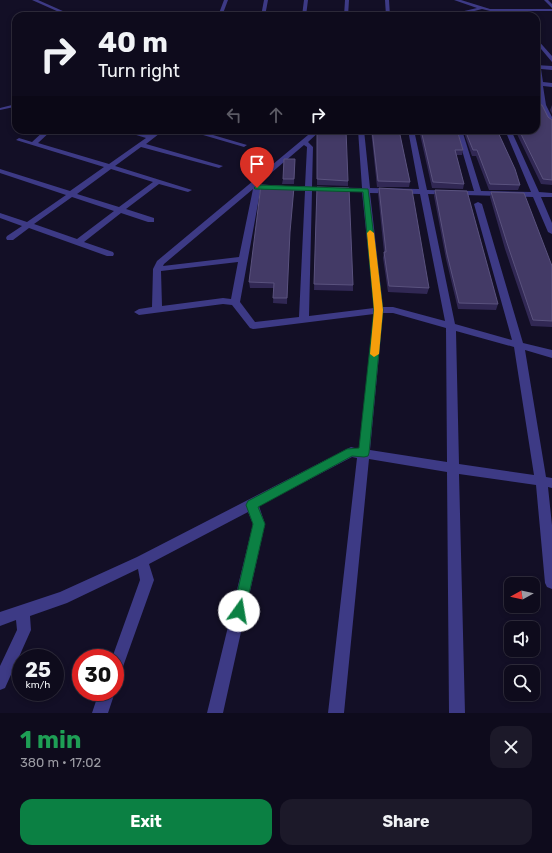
<!DOCTYPE html>
<meta charset="utf-8">
<style>
body{margin:0;font-family:Rubik,sans-serif;background:#1c1929;color:#f1f3f6;height:100vh;display:flex;flex-direction:column;font-size:15px;white-space:nowrap}
*{box-sizing:border-box;margin:0}
p{font-size:13px;color:#9b9ba3}
.icon{flex:none;width:22px;height:22px;fill:none;stroke:currentColor;stroke-width:2;stroke-linecap:round;stroke-linejoin:round}
.map{position:relative;height:713px;overflow:hidden}
.sheet{display:flex;flex-direction:column;background:#0e0b1c;flex:1}
.sheet>*{flex:none}
.guide{position:absolute;left:12px;top:12px;width:528px;height:122px;border-radius:12px;box-shadow:0 2px 6px #0003,0 0 0 1px #2e2b3b;background:#0e0b1c;color:#f1f3f6;overflow:hidden}
.needle{width:26px;rotate:262deg}
.buttons{position:absolute;left:504px;top:577px;display:grid;gap:8px}
.buttons a{display:grid;place-items:center;width:36px;height:36px;border-radius:8px;background:#0e0b1c;box-shadow:0 2px 6px #0003,0 0 0 1px #2e2b3b;font-size:20px}
.speed{position:absolute;left:12px;top:649px;display:flex;gap:8px;font-size:20px;font-weight:700;text-align:center}
.speed>*{display:grid;place-content:center;width:52px;height:52px;border-radius:50%;background:#0e0b1c;box-shadow:0 2px 6px #0003,0 0 0 1px #2e2b3b;line-height:1}
.speed small{font-size:10px;font-weight:400}
.speed .limit{border:6px solid #d22;background:#fff;color:#111}
.pin{position:absolute;display:grid;place-items:center;width:34px;height:34px;color:#fff;margin:-41px -17px;border-radius:50% 50% 50% 0;rotate:-45deg;box-shadow:0 0 4px #0007}
.pin .icon{rotate:45deg}
.me{position:absolute;width:44px;margin:-22px;rotate:13deg;stroke-linejoin:round;filter:drop-shadow(0 0 3px #0008)}
.turn{display:flex;align-items:center;gap:14px;height:84px;padding:0 20px;font-size:18px}
.turn .icon{width:52px;height:52px;stroke-width:2.5}
.turn b{display:block;font-size:28px;line-height:34px}
.lanes{display:flex;align-items:center;height:38px;padding:0 20px;background:#0003;justify-content:center;gap:20px;direction:ltr}
.lanes .off{opacity:.35}
.round{display:grid;place-items:center;flex:none;width:42px;height:42px;border-radius:12px;background:#1c1929}
.headline{display:flex;align-items:center;justify-content:space-between;height:68px;padding:0 20px}
h1{font-size:24px;font-weight:700;line-height:30px;color:#1e9e55}
.button{display:flex;gap:8px;margin-top:auto;padding:8px 20px}
.button a{flex:1;height:46px;border-radius:12px;background:#0b8043;color:#fff;font-size:16px;font-weight:700;line-height:46px;text-align:center}
.button a+a{background:#1c1929;color:#f1f3f6}
.map>svg:first-child{display:block}
.lines{fill:none;stroke-linecap:round;stroke-linejoin:round}
.service{fill:#3d3a85;fill-rule:evenodd}
.minor{fill:#3d3a85;fill-rule:evenodd}
.wall{fill:#312854}
.building{fill:#433a66;stroke:#5a527e}
.route{fill:#0b8043;stroke:#07532c}
.slow{fill:#f59e0b}
</style>
<div class="map">
<svg width="552" height="713" viewBox="0 0 552 713">
<rect width="100%" height="100%" fill="#130f26"/>
<g class="lines">
<!-- service -->
<path class="service" d="M 16,103 L 16,106 L 14,107 L 0,110 L 0,108 L 12,105 Z"/>
<!-- minor -->
<path class="minor" d="M 32,0 L 38,0 L 74,16 L 68,16 Z
M 224,0 L 228,0 L 222,16 L 218,16 Z
M 264,0 L 268,0 L 265,16 L 261,16 Z
M 304,0 L 308,0 L 306,16 L 302,16 Z
M 345,0 L 349,0 L 348,16 L 344,16 Z
M 385,0 L 389,0 L 390,16 L 386,16 Z
M 454,0 L 461,0 L 490,9 L 552,9 L 552,11 L 490,11 L 482,9 L 463,14 L 443,16 L 477,8 Z
M 544,0 L 548,0 L 552,4 L 552,8 Z
M 536,38 L 552,56 L 552,62 L 536,43 Z
M 536,65 L 552,66 L 552,70 L 541,69 L 543,82 L 552,83 L 552,87 L 543,86 L 546,105 L 552,117 L 552,125 C 538,119 536,79 536,65 Z
M 45,130 L 52,130 L 38,143 L 109,164 L 146,138 L 120,130 L 131,130 L 150,135 L 157,130 L 164,130 L 146,144 L 223,166 L 219,168 L 141,147 L 115,166 L 192,190 L 188,192 L 159,184 L 126,209 L 154,218 L 154,222 L 148,222 L 121,213 L 84,242 L 113,252 L 114,254 L 113,256 L 107,256 L 29,228 L 13,240 L 7,240 L 6,238 L 7,236 L 22,226 L 0,218 L 0,213 L 27,222 L 66,195 L 0,173 L 0,169 L 70,191 L 104,167 L 16,140 L 19,138 L 32,142 ZM 111,169 L 153,182 L 119,207 L 77,194 ZM 72,197 L 114,211 L 77,239 L 34,224 Z
M 186,130 L 196,130 L 247,145 L 244,147 Z
M 314,130 L 321,130 L 308,142 L 313,147 L 312,187 L 362,188 L 358,130 L 364,130 L 370,188 L 419,189 L 408,130 L 414,130 L 427,190 L 474,191 L 456,130 L 462,130 L 481,191 L 531,192 L 505,130 L 511,130 L 539,192 L 552,193 L 552,197 L 541,197 L 552,223 L 552,234 L 548,232 L 533,197 L 428,194 L 455,324 L 512,340 L 474,204 L 478,202 L 482,204 L 523,343 L 552,350 L 552,358 L 525,350 L 546,477 L 552,478 L 552,488 L 548,487 L 552,525 L 552,589 L 547,587 L 545,583 L 536,485 L 459,474 L 465,713 L 449,713 L 447,472 L 369,459 L 344,713 L 328,713 L 357,458 L 352,457 L 259,506 L 265,524 L 223,713 L 207,713 L 253,524 L 248,512 L 149,564 L 154,580 L 120,675 L 115,677 L 115,658 L 112,658 L 140,580 L 138,569 L 67,603 L 30,616 L 31,630 L 5,688 L 0,690 L 0,666 L 17,630 L 16,620 L 0,626 L 0,612 L 60,592 L 137,557 L 347,449 L 351,447 L 359,449 L 374,314 L 253,329 L 250,328 L 232,305 L 223,304 L 139,315 L 134,312 L 139,309 L 152,307 L 153,269 L 157,261 ZM 304,145 L 307,147 L 305,186 L 280,186 L 276,188 L 280,190 L 305,191 L 299,317 L 255,322 L 240,302 L 261,187 L 257,185 ZM 253,189 L 239,257 L 163,266 L 164,264 ZM 312,191 L 362,192 L 374,308 L 309,316 ZM 370,193 L 420,194 L 445,321 L 393,307 L 383,307 ZM 238,262 L 231,299 L 223,298 L 162,306 L 161,271 ZM 383,313 L 393,313 L 446,328 L 447,462 L 370,450 ZM 456,331 L 514,347 L 534,475 L 459,464 Z
M 99,692 L 115,692 L 108,713 L 92,713 Z"/>
</g>
<!-- wall -->
<path class="wall" d="M 552,105 L 552,114 L 550,110 Z
M 552,120 L 552,185 L 541,184 L 515,130 L 536,130 Z
M 371,130 L 399,130 L 410,182 L 409,187 L 377,187 Z
M 419,130 L 457,130 L 463,150 L 462,155 L 456,155 L 464,184 L 463,189 L 432,188 Z
M 463,130 L 497,130 L 520,185 L 518,190 L 489,190 L 476,156 L 472,156 Z
M 317,136 L 348,181 L 348,186 L 317,185 Z
M 295,159 L 294,184 L 282,184 L 283,179 Z
M 294,187 L 289,237 L 287,304 L 273,303 L 274,288 L 250,288 L 249,282 Z
M 317,187 L 353,285 L 353,291 L 314,290 Z
M 379,188 L 429,288 L 427,294 L 388,292 L 383,258 L 384,252 L 378,194 Z
M 435,190 L 498,304 L 496,310 L 458,309 L 446,259 L 434,196 Z
M 491,192 L 552,266 L 552,327 L 531,326 L 505,249 L 490,197 Z"/>
<!-- building -->
<path class="building" d="M 536,104 L 542,105 L 548,117 L 552,120 L 552,180 L 543,179 L 519,130 L 536,130 Z
M 318,130 L 346,130 L 348,181 L 317,179 L 317,131 Z
M 372,130 L 399,130 L 410,182 L 378,181 Z
M 421,130 L 457,130 L 463,150 L 455,150 L 464,184 L 433,182 Z
M 465,130 L 497,130 L 515,169 L 520,185 L 490,184 L 477,150 L 473,150 Z
M 284,159 L 295,159 L 294,179 L 283,179 Z
M 261,185 L 294,187 L 290,232 L 287,298 L 273,298 L 274,283 L 249,282 Z
M 317,187 L 349,188 L 353,285 L 314,284 Z
M 379,188 L 412,190 L 429,288 L 389,286 L 384,252 L 386,252 Z
M 435,190 L 467,191 L 498,304 L 459,303 L 447,254 Z
M 491,192 L 524,193 L 552,266 L 552,321 L 533,320 L 507,243 Z"/>
<!-- route -->
<path class="route" d="M 257,185 L 368,189 L 383,310 L 369,453 L 368,456 L 364,457 L 352,456 L 258,507 L 265,524 L 245,611 L 243,615 L 239,617 L 234,615 L 233,611 L 253,524 L 246,505 L 248,501 L 347,449 L 359,448 L 374,310 L 363,192 L 255,189 L 254,188 Z"/>
<!-- slow -->
<path class="slow" d="M 370,230 L 374,233 L 383,310 L 379,354 L 374,357 L 370,354 L 374,310 L 367,233 Z"/>
</svg>
<div class="buttons">
<a><svg class="needle" viewBox="-14 -14 28 28"><path d="M0-13l5 13h-10z" fill="#e53935"/><path d="M0 13l5-13h-10z" fill="#9b9ba3"/></svg></a>
<a><svg class="icon" aria-label="sound" viewBox="0 0 24 24"><path d="M4 9h4l5-4v14l-5-4H4zM17 9q2 3 0 6"/></svg></a>
<a><svg class="icon" aria-label="search" viewBox="0 0 24 24"><circle cx="10" cy="10" r="6"/><path d="M15 15l6 6"/></svg></a>
</div>
<div class="speed"><div>25<small>km/h</small></div><div class="limit">30</div></div>
<div class="pin" style="left:257px;top:188px;background:#d93025"><svg class="icon" aria-label="arrive" viewBox="0 0 24 24"><path d="M6 21V4h12l-3 4 3 4H6"/></svg></div>
<svg class="me" style="left:239px;top:611px" viewBox="-20 -20 40 40"><circle r="19" fill="#fff"/><path d="M0-13L10 11 0 6-10 11z" fill="#0b8043"/></svg>
<div class="guide">
<div class="turn"><svg class="icon" aria-label="right" viewBox="0 0 24 24"><path d="M7 20v-9h11M14 6l5 5-5 5"/></svg><div><b>40 m</b>Turn right</div></div>
<div class="lanes"><svg class="icon off" aria-label="left" viewBox="0 0 24 24"><path d="M17 20v-9H6M10 6l-5 5 5 5"/></svg><svg class="icon off" aria-label="ahead" viewBox="0 0 24 24"><path d="M12 20V5M6 11l6-6 6 6"/></svg><svg class="icon" aria-label="right" viewBox="0 0 24 24"><path d="M7 20v-9h11M14 6l5 5-5 5"/></svg></div>
</div>
</div>
<section class="sheet">
<div class="headline"><div><h1>1 min</h1><p>380 m · 17:02</p></div><a class="round"><svg class="icon" aria-label="close" viewBox="0 0 24 24"><path d="M6 6l12 12M18 6L6 18"/></svg></a></div>
<div class="button"><a>Exit</a><a>Share</a></div>
</section>
